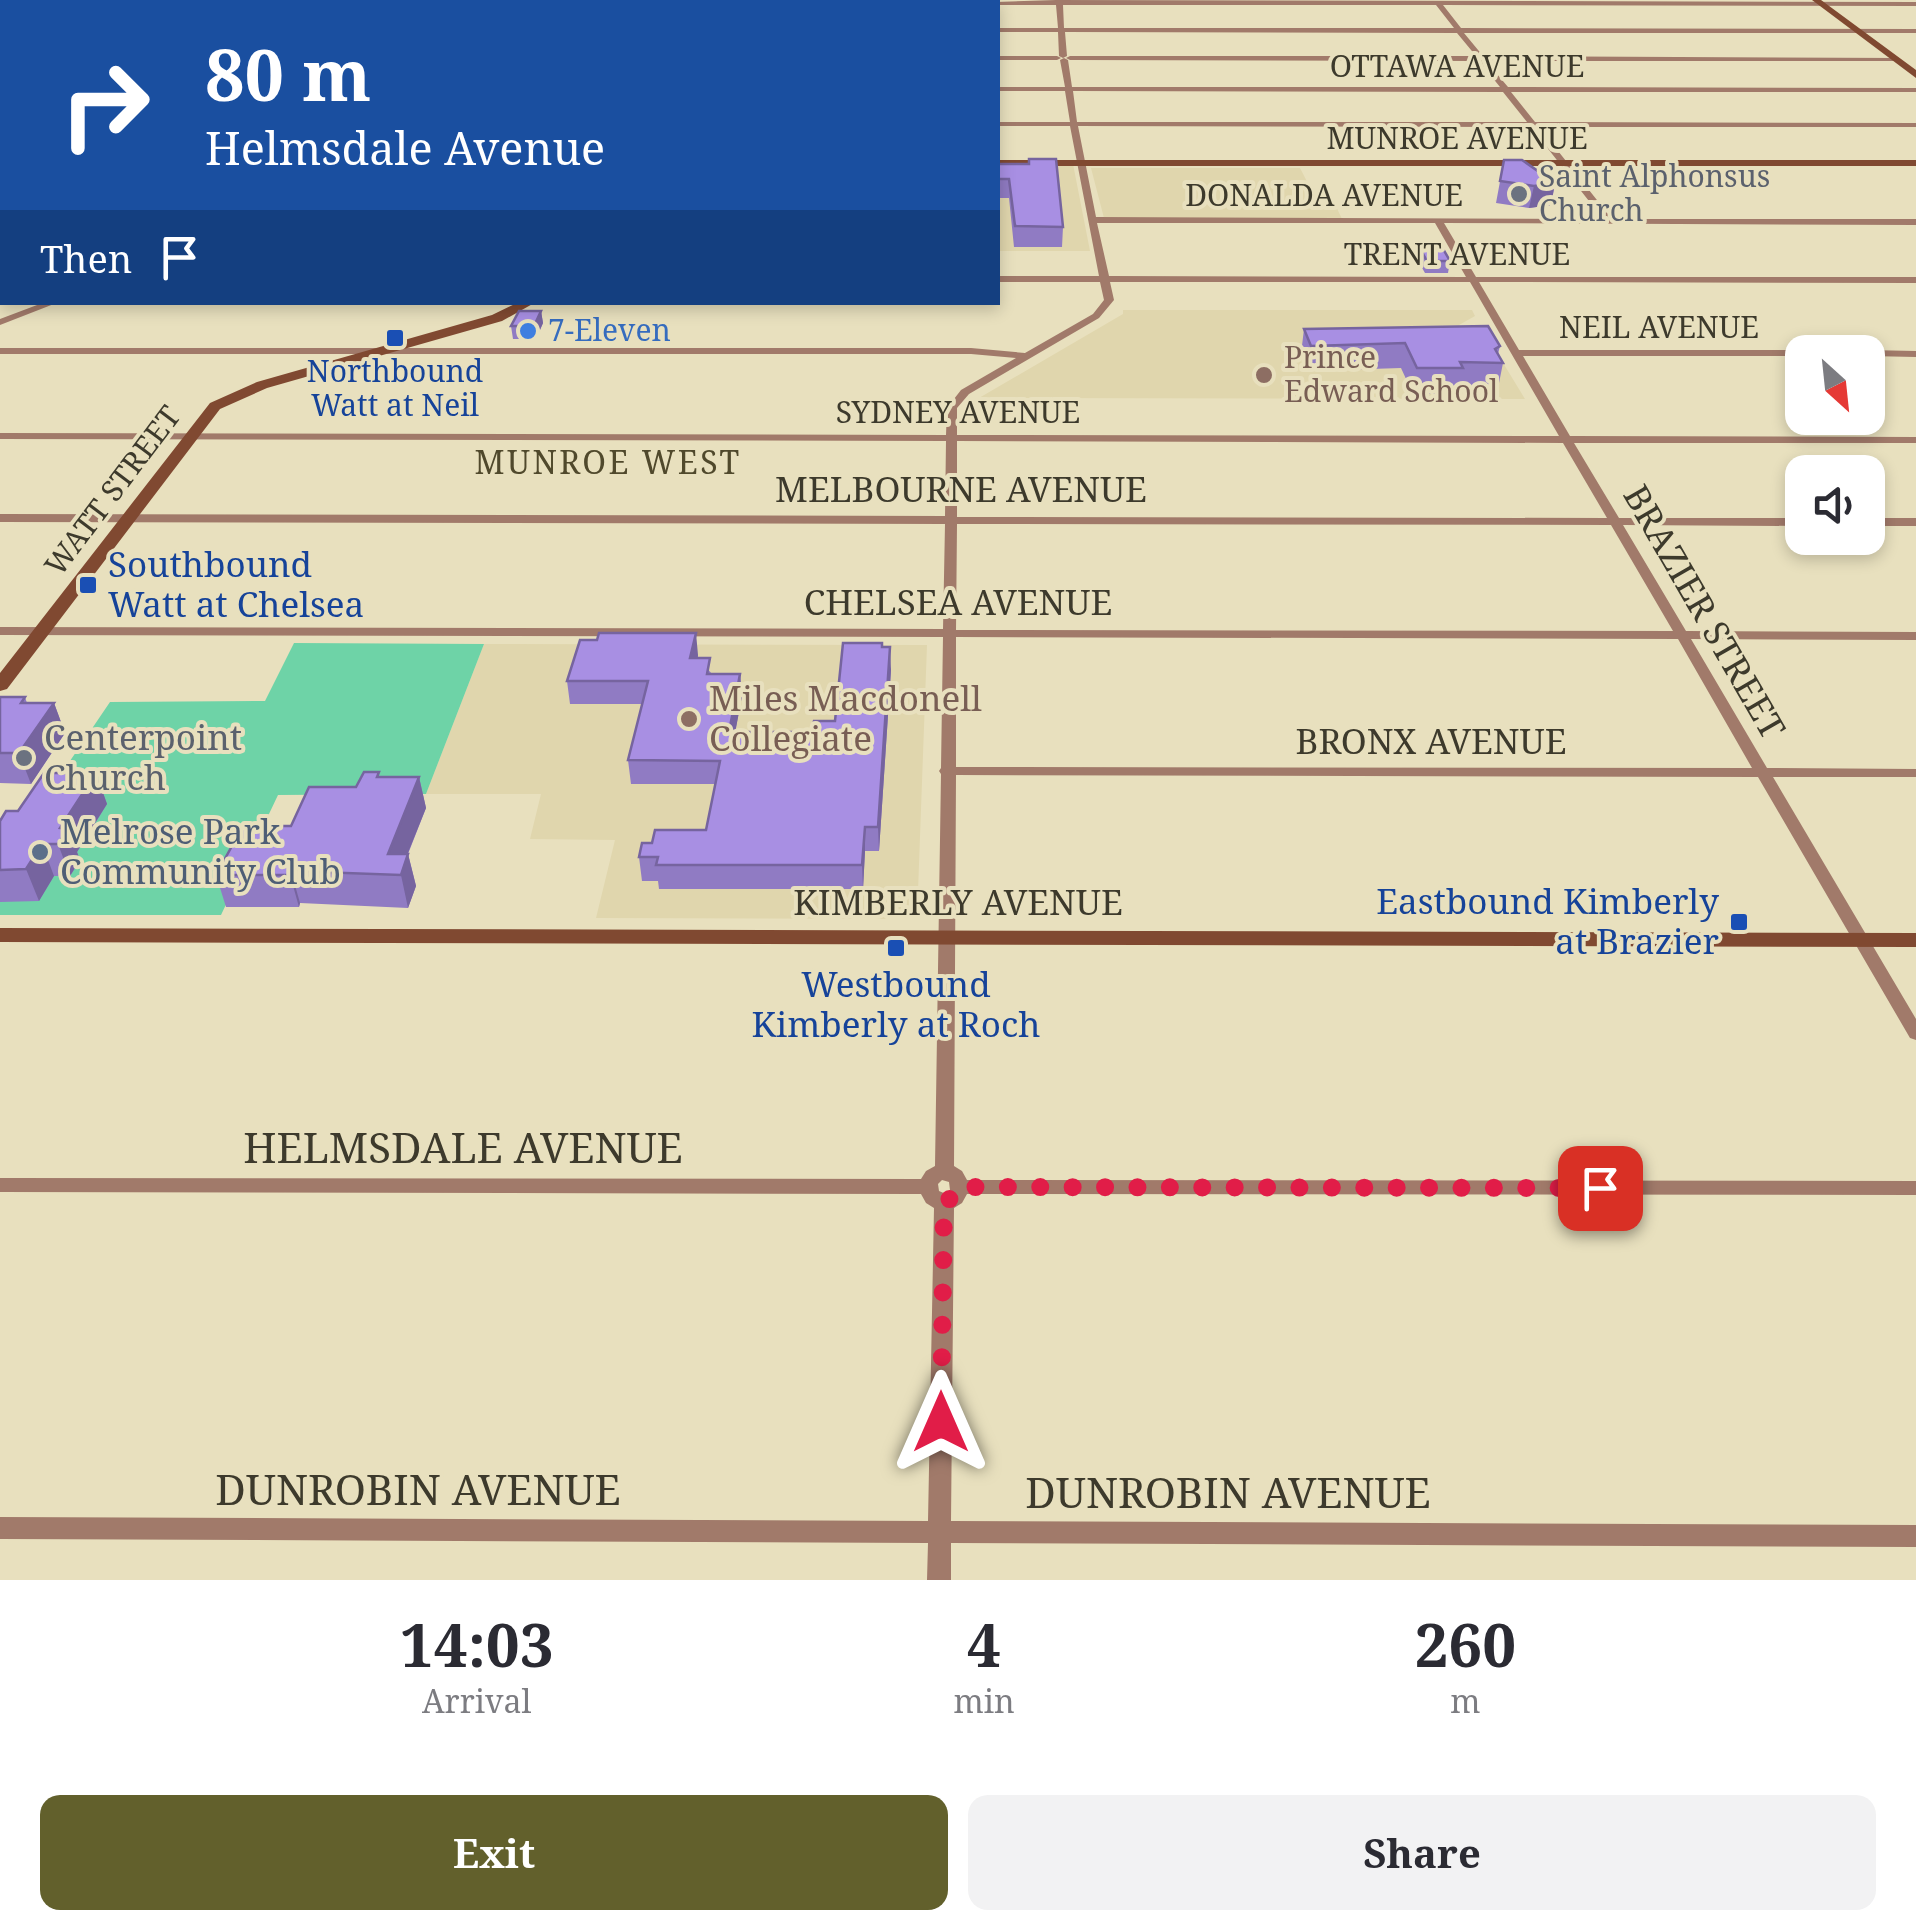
<!DOCTYPE html>
<style>
body{margin:0;font-family:"Noto Serif",serif;background:#f2f2f3;color:#2b2b33;height:100vh;display:flex;flex-direction:column;font-size:38px;white-space:nowrap}
*{box-sizing:border-box;margin:0}
p{font-size:32px;color:#7c7c81}
.icon{flex:none;width:55px;height:55px;fill:none;stroke:currentColor;stroke-width:2;stroke-linecap:round;stroke-linejoin:round}
.map{position:relative;height:1580px;overflow:hidden}
.side{display:flex;flex-direction:column;background:#fff;flex:1}
.side>*{flex:none}
.hud{position:absolute;left:0px;top:0px;width:1000px;height:305px;box-shadow:0 5px 15px #0003;background:#1a4fa0;color:#fff;overflow:hidden}
.needle{width:65px;rotate:153deg}
.fabs{position:absolute;left:1785px;top:335px;display:grid;gap:20px}
.fabs a{display:grid;place-items:center;width:100px;height:100px;border-radius:20px;background:#fff;box-shadow:0 5px 15px #0003;font-size:50px}
.pin{position:absolute;display:grid;place-items:center;width:85px;height:85px;color:#fff;margin:-42px;border-radius:20px;box-shadow:0 5px 15px #0006}
.me{position:absolute;width:110px;margin:-55px;rotate:0deg;stroke-linejoin:round;filter:drop-shadow(0 0 8px #0008)}
.turn{display:flex;align-items:center;gap:35px;height:210px;padding:0 40px;font-size:45px}
.turn .icon{width:130px;height:130px;stroke-width:2.5}
.turn b{display:block;font-size:70px;line-height:85px}
.then{display:flex;align-items:center;height:95px;padding:0 40px;background:#0003;gap:20px;font-size:38px}
.eta{display:flex;justify-content:space-evenly;align-items:center;height:170px;text-align:center}
.eta b{font-size:60px;font-weight:700;line-height:70px}
.cta{display:flex;gap:20px;margin-top:auto;padding:20px 40px}
.cta a{flex:1;height:115px;border-radius:20px;background:#62602c;color:#fff;font-size:40px;font-weight:700;line-height:115px;text-align:center}
.cta a+a{background:#f2f2f3;color:#2b2b33}
.map>svg:first-child{display:block}
.built{fill:#e0d6ad}
.green{fill:#6ed3a7}
.lines{fill:none;stroke-linecap:round;stroke-linejoin:round}
.street{fill:#a17a6a;fill-rule:evenodd}
.secondary{fill:#804931;fill-rule:evenodd}
.wall{fill:#907bc3}
.shaded-wall{fill:#76649f}
.building{fill:#a88fe3;stroke:#76649f;stroke-width:2.5}
.route{stroke:#e11d48;stroke-width:18;stroke-dasharray:0 32.4}
.worship-dot{fill:#6b7280;stroke:#e8e0be;stroke-width:4}
.shop-dot{fill:#3f7fe0;stroke:#e8e0be;stroke-width:4}
.transit-dot{fill:#1a4fb4;stroke:#e8e0be;stroke-width:4}
.education-dot{fill:#8d6e63;stroke:#e8e0be;stroke-width:4}
.service-dot{fill:#5c6f8a;stroke:#e8e0be;stroke-width:4}
.labels{text-anchor:middle;stroke-width:8;stroke-linejoin:round;paint-order:stroke}
.far-street-label{font-size:30px;fill:#3d3a2c;stroke:#e8e0be}
.far-worship-label{font-size:30px;fill:#5b616d;stroke:#e8e0be;text-anchor:start}
.far-shop-label{font-size:30px;fill:#366cbe;stroke:#e8e0be;text-anchor:start}
.far-education-label{font-size:30px;fill:#785e54;stroke:#e8e0be;text-anchor:start}
.far-transit-label{font-size:30px;fill:#164399;stroke:#e8e0be}
.far-neighbourhood-label{font-size:32px;letter-spacing:2.5px;fill:#50492c;stroke:#e8e0be}
.street-label{font-size:35px;fill:#3d3a2c;stroke:#e8e0be}
.transit-label{font-size:35px;fill:#164399;stroke:#e8e0be;text-anchor:start}
.education-label{font-size:35px;fill:#785e54;stroke:#e8e0be;text-anchor:start}
.worship-label{font-size:35px;fill:#5b616d;stroke:#e8e0be;text-anchor:start}
.service-label{font-size:35px;fill:#4e5e75;stroke:#e8e0be;text-anchor:start}
.near-street-label{font-size:42px;fill:#3d3a2c;stroke:#e8e0be}
</style>
<div class="map">
<svg width="1916" height="1580" viewBox="0 0 1916 1580">
<rect width="100%" height="100%" fill="#e8e0be"/>
<!-- built -->
<path class="built" d="M 998,164 L 1073,164 L 1090,251 L 998,251 Z
M 1091,168 L 1300,168 L 1315,197 L 1332,198 L 1342,219 L 1104,218 Z
M 1123,310 L 1472,310 L 1475,316 L 1459,325 L 1462,333 L 1497,353 L 1525,399 L 979,398 L 1123,314 Z
M 484,644 L 927,645 L 917,919 L 596,918 L 615,840 L 530,839 L 541,794 L 426,794 Z"/>
<!-- green -->
<path class="green" d="M 294,643 L 484,644 L 426,794 L 278,795 L 221,915 L 0,915 L 0,864 L 110,702 L 265,701 Z"/>
<g class="lines">
<!-- street -->
<path class="street" d="M 1056,0 L 1916,2 L 1916,6 L 1443,5 L 1461,28 L 1916,29 L 1916,33 L 1464,33 L 1483,56 L 1899,58 L 1897,61 L 1486,61 L 1508,87 L 1916,88 L 1916,92 L 1511,92 L 1535,122 L 1916,123 L 1916,127 L 1539,127 L 1612,219 L 1916,219 L 1916,225 L 1444,223 L 1476,277 L 1916,277 L 1916,283 L 1479,282 L 1519,350 L 1802,350 L 1807,352 L 1802,352 L 1802,356 L 1523,356 L 1570,436 L 1916,437 L 1916,443 L 1574,443 L 1619,518 L 1802,518 L 1802,526 L 1623,525 L 1686,631 L 1916,632 L 1916,640 L 1691,639 L 1767,768 L 1916,769 L 1916,777 L 1773,777 L 1916,1019 L 1916,1040 L 1910,1038 L 1758,777 L 956,775 L 954,1166 L 962,1171 L 967,1180 L 1916,1181 L 1916,1195 L 967,1194 L 962,1203 L 954,1208 L 951,1521 L 1916,1525 L 1916,1547 L 951,1543 L 951,1580 L 927,1580 L 928,1543 L 0,1539 L 0,1517 L 928,1521 L 934,1208 L 926,1203 L 921,1194 L 0,1192 L 0,1178 L 921,1179 L 926,1171 L 935,1166 L 941,774 L 939,771 L 941,768 L 943,637 L 0,635 L 0,627 L 943,629 L 945,524 L 0,522 L 0,514 L 945,516 L 946,441 L 0,439 L 0,433 L 946,435 L 947,408 L 961,390 L 1016,358 L 971,354 L 0,354 L 0,348 L 971,348 L 1025,353 L 1093,314 L 1104,300 L 1100,282 L 998,282 L 998,276 L 1099,276 L 1070,126 L 998,126 L 998,122 L 1070,122 L 1065,91 L 998,91 L 998,87 L 1065,87 L 1060,60 L 1064,58 L 1068,60 L 1072,87 L 1500,87 L 1479,61 L 1070,60 L 1066,58 L 1070,56 L 1476,56 L 1457,33 L 1065,32 L 1067,56 L 1063,58 L 1059,56 L 1058,32 L 998,32 L 998,28 L 1058,28 L 1056,5 L 998,5 L 996,2 ZM 1063,5 L 1436,5 L 1454,28 L 1064,28 ZM 1073,91 L 1503,92 L 1527,122 L 1077,122 ZM 1078,126 L 1531,127 L 1603,219 L 1096,217 ZM 1097,223 L 1435,223 L 1466,277 L 1109,276 ZM 1110,282 L 1470,282 L 1559,436 L 957,435 L 957,408 L 969,394 L 1099,318 L 1114,300 ZM 957,441 L 1563,443 L 1607,518 L 957,517 ZM 957,524 L 1611,525 L 1673,631 L 956,630 ZM 956,637 L 1678,639 L 1752,768 L 956,767 ZM 942,1180 L 949,1182 L 950,1190 L 946,1194 L 939,1191 L 938,1184 Z
M 0,55 L 2,55 L 2,59 L 0,59 Z
M 998,56 L 1057,56 L 1061,58 L 1057,60 L 998,60 Z
M 0,245 L 2,245 L 2,251 L 0,251 Z
M 45,302 L 59,302 L 0,325 L 0,319 Z
M 1868,350 L 1916,351 L 1916,357 L 1868,356 L 1868,352 L 1863,352 Z
M 1868,518 L 1916,518 L 1916,526 L 1868,526 Z"/>
<!-- secondary -->
<path class="secondary" d="M 1812,0 L 1821,0 L 1916,70 L 1916,78 Z
M 0,159 L 2,159 L 2,165 L 0,165 Z
M 998,160 L 1916,160 L 1916,166 L 998,166 Z
M 519,302 L 536,302 L 502,321 L 267,388 L 220,409 L 7,689 L 0,691 L 0,673 L 210,403 L 257,382 L 492,315 Z
M 0,928 L 1916,933 L 1916,947 L 0,942 Z"/>
</g>
<!-- wall -->
<path class="wall" d="M 1504,160 L 1555,183 L 1551,205 L 1529,208 L 1496,203 Z
M 998,164 L 1063,227 L 1062,247 L 1014,247 L 1009,198 L 998,198 Z
M 1419,247 L 1450,261 L 1448,273 L 1425,273 L 1417,259 Z
M 541,311 L 543,323 L 536,339 L 513,339 L 511,326 Z
M 1304,329 L 1500,346 L 1498,354 L 1503,363 L 1498,388 L 1460,388 L 1459,394 L 1413,394 L 1401,368 L 1308,371 L 1301,354 Z
M 882,647 L 891,670 L 879,851 L 865,851 L 863,889 L 659,889 L 658,881 L 642,881 L 639,857 L 652,843 L 706,830 L 715,784 L 631,784 L 628,760 L 642,704 L 570,704 L 567,681 L 698,655 L 698,658 L 712,674 L 740,674 L 742,696 L 735,732 L 812,732 L 835,721 Z
M 0,697 L 25,697 L 27,703 L 54,703 L 65,733 L 31,784 L 0,783 Z
M 96,773 L 107,804 L 77,852 L 80,860 L 70,876 L 54,876 L 39,901 L 0,902 L 0,821 Z
M 380,777 L 419,777 L 426,808 L 408,854 L 416,886 L 408,908 L 300,903 L 299,907 L 226,907 L 216,875 L 356,787 Z"/>
<!-- shaded-wall -->
<path class="shaded-wall" d="M 1555,183 L 1551,205 L 1529,208 L 1534,186 Z
M 541,311 L 543,323 L 536,339 L 534,326 Z
M 696,633 L 698,655 L 693,681 L 690,658 Z
M 890,647 L 891,670 L 879,851 L 878,827 Z
M 740,674 L 742,696 L 731,755 L 729,732 Z
M 54,703 L 65,733 L 31,784 L 19,753 Z
M 96,773 L 107,804 L 77,852 L 80,860 L 70,876 L 58,844 L 60,828 Z
M 419,777 L 426,808 L 399,875 L 388,854 Z
M 865,827 L 865,851 L 863,889 L 862,865 Z
M 42,844 L 54,876 L 39,901 L 26,869 Z
M 408,854 L 416,886 L 408,908 L 401,875 Z
M 291,871 L 300,903 L 299,907 L 290,875 Z"/>
<!-- building -->
<path class="building" d="M 1029,159 L 1056,159 L 1063,227 L 1015,226 L 1009,179 L 998,179 L 998,164 L 1029,164 Z
M 1504,160 L 1522,160 L 1555,183 L 1534,186 L 1500,181 Z
M 1419,247 L 1442,247 L 1450,261 L 1427,261 Z
M 519,311 L 541,311 L 534,326 L 511,326 Z
M 1488,326 L 1500,346 L 1495,349 L 1503,363 L 1460,362 L 1463,368 L 1417,368 L 1405,343 L 1311,346 L 1304,329 Z
M 599,633 L 696,633 L 690,658 L 710,658 L 707,674 L 740,674 L 729,732 L 812,732 L 814,721 L 835,721 L 843,643 L 882,643 L 882,647 L 890,647 L 878,827 L 865,827 L 862,865 L 656,865 L 658,857 L 639,857 L 642,843 L 652,843 L 655,830 L 706,830 L 720,761 L 628,760 L 648,681 L 567,681 L 580,640 L 597,640 Z
M 0,697 L 25,697 L 21,703 L 54,703 L 19,753 L 0,753 Z
M 364,772 L 379,772 L 377,777 L 419,777 L 388,854 L 408,854 L 401,875 L 291,871 L 290,875 L 216,875 L 243,826 L 291,826 L 309,787 L 356,787 Z
M 44,773 L 96,773 L 60,828 L 68,829 L 58,844 L 42,844 L 26,869 L 0,870 L 0,821 L 6,811 L 18,811 Z"/>
<g class="lines">
<!-- route -->
<path class="route" d="M 941,1422 L 944,1201 L 958,1196 L 962,1187 L 1600,1188"/>
</g>
<!-- markers -->
<g class="worship-dot">
<circle cx="1519" cy="194" r="10"/>
<circle cx="24" cy="758" r="10"/>
</g>
<circle class="shop-dot" cx="528" cy="331" r="10"/>
<g class="transit-dot">
<rect x="385" y="328" width="20" height="20" rx="5"/>
<rect x="78" y="575" width="20" height="20" rx="5"/>
<rect x="1729" y="912" width="20" height="20" rx="5"/>
<rect x="886" y="938" width="20" height="20" rx="5"/>
</g>
<g class="education-dot">
<circle cx="1264" cy="375" r="10"/>
<circle cx="689" cy="719" r="10"/>
</g>
<circle class="service-dot" cx="40" cy="852" r="10"/>
<g class="labels">
<!-- far-street labels -->
<g class="far-street-label">
<text x="1457" y="77">OTTAWA AVENUE</text>
<text x="1457" y="149">MUNROE AVENUE</text>
<text x="1324" y="206">DONALDA AVENUE</text>
<text x="1457" y="265">TRENT AVENUE</text>
<text x="1659" y="338">NEIL AVENUE</text>
<text x="958" y="423">SYDNEY AVENUE</text>
<text transform="translate(113 491) rotate(-53)" y="10">WATT STREET</text>
</g>
<!-- far-worship labels -->
<g class="far-worship-label">
<text x="1539" y="187">Saint Alphonsus<tspan x="1539" dy="34">Church</tspan></text>
</g>
<!-- far-shop labels -->
<g class="far-shop-label">
<text x="548" y="341">7-Eleven</text>
</g>
<!-- far-education labels -->
<g class="far-education-label">
<text x="1284" y="368">Prince<tspan x="1284" dy="34">Edward School</tspan></text>
</g>
<!-- far-transit labels -->
<g class="far-transit-label">
<text x="395" y="382">Northbound<tspan x="395" dy="34">Watt at Neil</tspan></text>
</g>
<!-- far-neighbourhood labels -->
<g class="far-neighbourhood-label">
<text x="608" y="474">MUNROE WEST</text>
</g>
<!-- street labels -->
<g class="street-label">
<text x="961" y="502">MELBOURNE AVENUE</text>
<text x="958" y="615">CHELSEA AVENUE</text>
<text transform="translate(1704 612) rotate(60)" y="12">BRAZIER STREET</text>
<text x="1431" y="754">BRONX AVENUE</text>
<text x="958" y="915">KIMBERLY AVENUE</text>
</g>
<!-- transit labels -->
<g class="transit-label">
<text x="108" y="577">Southbound<tspan x="108" dy="40">Watt at Chelsea</tspan></text>
<text x="1719" y="914" text-anchor="end">Eastbound Kimberly<tspan x="1719" dy="40">at Brazier</tspan></text>
<text x="896" y="997" text-anchor="middle">Westbound<tspan x="896" dy="40">Kimberly at Roch</tspan></text>
</g>
<!-- education labels -->
<g class="education-label">
<text x="709" y="711">Miles Macdonell<tspan x="709" dy="40">Collegiate</tspan></text>
</g>
<!-- worship labels -->
<g class="worship-label">
<text x="44" y="750">Centerpoint<tspan x="44" dy="40">Church</tspan></text>
</g>
<!-- service labels -->
<g class="service-label">
<text x="60" y="844">Melrose Park<tspan x="60" dy="40">Community Club</tspan></text>
</g>
<!-- near-street labels -->
<g class="near-street-label">
<text x="463" y="1163">HELMSDALE AVENUE</text>
<text x="418" y="1505">DUNROBIN AVENUE</text>
<text x="1228" y="1508">DUNROBIN AVENUE</text>
</g>
</g>
</svg>
<div class="fabs">
<a><svg class="needle" viewBox="-14 -14 28 28"><path d="M0-13l5 13h-10z" fill="#e53935"/><path d="M0 13l5-13h-10z" fill="#7c7c81"/></svg></a>
<a><svg class="icon" aria-label="sound" viewBox="0 0 24 24"><path d="M4 9h4l5-4v14l-5-4H4zM17 9q2 3 0 6"/></svg></a>
</div>
<div class="pin" style="left:1600px;top:1188px;background:#d93025"><svg class="icon" aria-label="arrive" viewBox="0 0 24 24"><path d="M6 21V4h12l-3 4 3 4H6"/></svg></div>
<svg class="me" style="left:941px;top:1422px" viewBox="-20 -20 40 40"><path d="M0-17L14 15 0 8-14 15z" fill="#e11d48" stroke="#fff" stroke-width="4"/></svg>
<div class="hud">
<div class="turn"><svg class="icon" aria-label="right" viewBox="0 0 24 24"><path d="M7 20v-9h11M14 6l5 5-5 5"/></svg><div><b>80 m</b>Helmsdale Avenue</div></div>
<div class="then">Then<svg class="icon" aria-label="arrive" viewBox="0 0 24 24"><path d="M6 21V4h12l-3 4 3 4H6"/></svg></div>
</div>
</div>
<section class="side">
<div class="eta">
<div><b>14:03</b><p>Arrival</p></div>
<div><b>4</b><p>min</p></div>
<div><b>260</b><p>m</p></div>
</div>
<div class="cta"><a>Exit</a><a>Share</a></div>
</section>
